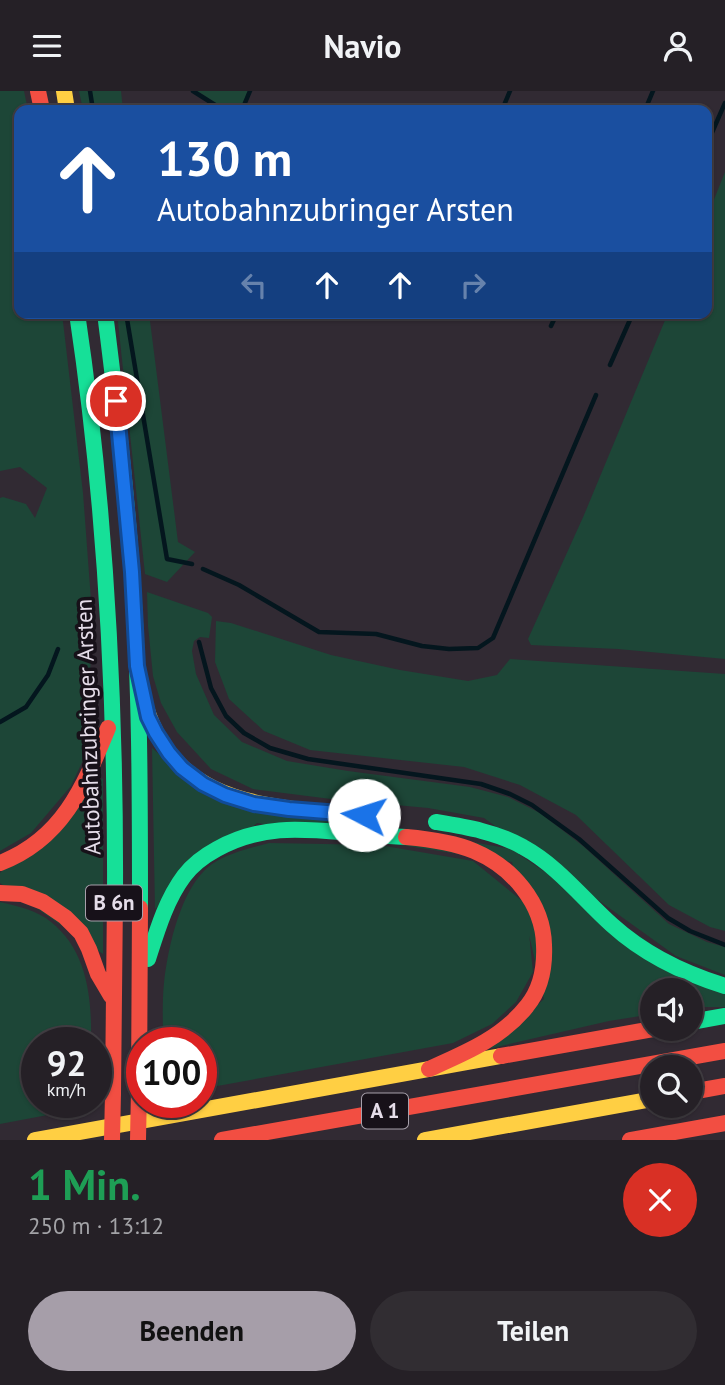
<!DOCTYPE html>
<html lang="de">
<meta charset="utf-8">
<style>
body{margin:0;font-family:"PT Sans",sans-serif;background:#312d32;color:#f1f3f6;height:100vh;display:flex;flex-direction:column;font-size:26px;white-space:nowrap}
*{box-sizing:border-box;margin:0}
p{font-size:23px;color:#a3a3a7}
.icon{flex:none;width:38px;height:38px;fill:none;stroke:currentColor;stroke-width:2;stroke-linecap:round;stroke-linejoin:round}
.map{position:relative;height:1049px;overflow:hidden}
.sheet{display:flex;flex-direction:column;background:#252026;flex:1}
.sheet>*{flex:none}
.hud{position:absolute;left:14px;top:14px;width:698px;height:214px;border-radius:14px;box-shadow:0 2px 5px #0004,0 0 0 2px #423e43;background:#1a4fa0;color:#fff;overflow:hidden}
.controls{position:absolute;left:640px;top:887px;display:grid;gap:14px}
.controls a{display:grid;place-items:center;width:63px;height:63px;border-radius:50%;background:#252026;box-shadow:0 2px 5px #0004,0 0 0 2px #423e43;font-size:35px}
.speed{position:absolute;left:21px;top:936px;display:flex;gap:14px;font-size:35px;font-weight:700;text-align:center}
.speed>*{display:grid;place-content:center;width:91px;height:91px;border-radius:50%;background:#252026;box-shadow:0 2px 5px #0004,0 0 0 2px #423e43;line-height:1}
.speed small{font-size:18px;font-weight:400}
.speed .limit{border:10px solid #d22;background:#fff;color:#111}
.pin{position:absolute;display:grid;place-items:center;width:60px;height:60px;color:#fff;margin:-30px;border:4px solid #fff;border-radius:50%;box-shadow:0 2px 7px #0007}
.me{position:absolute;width:77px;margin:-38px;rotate:275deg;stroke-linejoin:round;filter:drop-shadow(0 0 5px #0008)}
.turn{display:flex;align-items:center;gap:24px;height:147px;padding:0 28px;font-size:32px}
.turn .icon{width:91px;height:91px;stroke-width:2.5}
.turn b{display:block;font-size:49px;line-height:60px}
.lanes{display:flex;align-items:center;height:66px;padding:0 28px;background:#0003;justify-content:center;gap:35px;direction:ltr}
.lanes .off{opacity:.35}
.round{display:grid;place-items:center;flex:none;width:74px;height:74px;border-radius:37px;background:#312d32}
.head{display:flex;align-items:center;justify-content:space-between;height:119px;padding:0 28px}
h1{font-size:42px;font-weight:700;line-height:52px;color:#1e9e55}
.primary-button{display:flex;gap:14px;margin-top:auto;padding:14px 28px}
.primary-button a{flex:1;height:80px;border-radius:42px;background:#a69ea9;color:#111;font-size:28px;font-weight:700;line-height:80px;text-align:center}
.primary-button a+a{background:#312d32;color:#f1f3f6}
header{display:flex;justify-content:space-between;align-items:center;height:91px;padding:0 28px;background:#252026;font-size:32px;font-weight:700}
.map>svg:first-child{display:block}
.green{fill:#1d4637}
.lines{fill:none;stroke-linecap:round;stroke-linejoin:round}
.stream{stroke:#04161e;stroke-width:4.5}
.fast{stroke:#16e098;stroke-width:16}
.slow{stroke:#ffcf43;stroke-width:16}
.jam{stroke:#f24e42;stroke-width:16}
.jam-bridge{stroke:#f24e42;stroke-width:16}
.route-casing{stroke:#114b97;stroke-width:18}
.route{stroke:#1a73e8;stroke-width:12}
.labels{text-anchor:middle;stroke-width:7;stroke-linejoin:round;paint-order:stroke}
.shield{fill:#171119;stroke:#a7a0ab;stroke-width:2}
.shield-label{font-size:21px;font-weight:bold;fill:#e5dde9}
.street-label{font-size:23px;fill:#e5dde9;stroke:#171119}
</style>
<header><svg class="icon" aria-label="menu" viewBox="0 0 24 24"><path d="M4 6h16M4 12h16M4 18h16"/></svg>Navio<svg class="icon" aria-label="person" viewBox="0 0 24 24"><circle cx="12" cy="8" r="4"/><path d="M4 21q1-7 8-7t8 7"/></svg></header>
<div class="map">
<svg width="725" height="1049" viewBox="0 0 725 1049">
<rect width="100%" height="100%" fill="#312a33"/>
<!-- green -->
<path class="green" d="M 0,0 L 24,0 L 28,19 L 19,19 L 19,222 L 62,222 L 83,402 L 91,509 L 90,621 L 86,663 L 71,695 L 31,742 L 0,760 L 0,407 L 3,406 L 26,413 L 35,427 L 47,397 L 20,376 L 0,380 Z
M 79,0 L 121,0 L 123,19 L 83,19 Z
M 197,0 L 248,0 L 240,19 L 227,19 Z
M 725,81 L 725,568 L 618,558 L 531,554 L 528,548 L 584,424 L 668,222 L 707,222 L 707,126 Z
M 117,222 L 149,222 L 178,451 L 195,461 L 167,491 L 145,483 Z
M 147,501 L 208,522 L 212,526 L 209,547 L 200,546 L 194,550 L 192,560 L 196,583 L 214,624 L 242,651 L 287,670 L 348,680 L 470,696 L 508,706 L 540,722 L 583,755 L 669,833 L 707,851 L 725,856 L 725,884 L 676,865 L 484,727 L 428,717 L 331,708 L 253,698 L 211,678 L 177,641 L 161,612 L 153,585 L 148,535 Z
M 216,530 L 231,532 L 331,564 L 400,579 L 468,590 L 497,584 L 510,568 L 725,583 L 725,840 L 710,836 L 669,814 L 576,724 L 520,694 L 464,676 L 310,659 L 264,640 L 229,608 L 215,571 Z
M 152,657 L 207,704 L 511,758 L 725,903 L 725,916 L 691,916 L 691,900 L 653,900 L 653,923 L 609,930 L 488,958 L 544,908 L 512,771 L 257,732 L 155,818 Z
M 103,687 L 103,863 L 0,792 L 0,782 Z
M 269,752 L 379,754 L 473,770 L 526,813 L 533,881 L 516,911 L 492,933 L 453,952 L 201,998 L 201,952 L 163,952 C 163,932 162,911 164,892 C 168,856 181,795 212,773 C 228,762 250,757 269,752 Z
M 0,811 C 17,815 37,819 51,831 C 88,860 92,909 91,952 L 37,952 L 37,1012 L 90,1012 L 90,1016 L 0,1033 Z"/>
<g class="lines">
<!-- stream -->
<path class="stream" d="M 90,0 L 93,19
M 193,0 L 223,19
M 242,19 L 250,0
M 502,19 L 510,0
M 645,19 L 653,0
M 707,53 L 725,12
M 126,222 L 167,468 L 192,473
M 551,235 L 557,222
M 610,274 L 633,222
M 203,478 L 239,494 L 319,541 L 376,543 L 422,555 L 449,558 L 478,557 L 493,547 L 596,304
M 199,551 L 211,597 L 226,625 L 244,642 L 270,657 L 308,668 L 481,693 L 510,703 L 532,714 L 579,748 L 668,827 L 690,840 L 725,854
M 0,631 L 26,616 L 48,584 L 58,558"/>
<!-- fast -->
<path class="fast" d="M 77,222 C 106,416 116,611 115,806
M 105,222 C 116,308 126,395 132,482 C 140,593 140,705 140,817
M 436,731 C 466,736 497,741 523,756 C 558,775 583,808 612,834 C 645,864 683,882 725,895
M 148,868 C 157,840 166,809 184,785 C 193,773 204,765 217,758 C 262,733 303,738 352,742 C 370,744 388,745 406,746
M 691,931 L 725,925"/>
<!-- slow -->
<path class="slow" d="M 64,0 L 67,19
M 145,613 C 170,701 244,714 323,721
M 35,1049 L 501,965
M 425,1049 L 653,1008"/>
<!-- jam -->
<path class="jam" d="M 38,0 L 42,19
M 406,746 C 429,748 453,751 474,760 C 512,776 543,812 544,854 C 545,875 541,898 527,915 C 502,947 465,962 429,978
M 0,772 C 63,748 84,695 108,637
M 0,802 L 22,803 L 43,811 L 65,826 L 81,842 L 89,858 L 98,883 L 111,905
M 501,965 L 653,938
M 139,998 L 140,817
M 691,1001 L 725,995
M 113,1002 L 115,806
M 222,1049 L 725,960
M 630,1049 L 725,1032"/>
<!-- jam-bridge -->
<path class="jam-bridge" d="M 112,1049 L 113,1002
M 138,1049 L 139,998"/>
</g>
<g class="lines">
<!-- route casing -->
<g class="route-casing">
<path id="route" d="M 116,310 L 132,481 L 137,575 L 148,626 L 156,642 L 169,662 L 182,677 L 203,693 L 225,704 L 254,713 L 289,718 L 364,724"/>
</g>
<!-- route -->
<use href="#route" class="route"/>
</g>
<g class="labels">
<!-- shield labels -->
<g class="shield">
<rect x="86" y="794.5" width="56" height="35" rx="5"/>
<rect x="362" y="1002.5" width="46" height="35" rx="5"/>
</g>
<g class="shield-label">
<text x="114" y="819">B 6n</text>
<text x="385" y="1027">A 1</text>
</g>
<!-- street labels -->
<g class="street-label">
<text transform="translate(88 636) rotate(-92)" y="8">Autobahnzubringer Arsten</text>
</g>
</g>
</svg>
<div class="controls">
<a><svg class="icon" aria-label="sound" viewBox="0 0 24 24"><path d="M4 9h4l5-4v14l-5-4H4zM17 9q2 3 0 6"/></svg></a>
<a><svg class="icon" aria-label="search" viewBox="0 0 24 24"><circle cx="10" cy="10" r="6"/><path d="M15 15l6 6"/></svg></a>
</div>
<div class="speed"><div>92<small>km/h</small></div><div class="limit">100</div></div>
<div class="pin" style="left:116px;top:310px;background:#d93025"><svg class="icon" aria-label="arrive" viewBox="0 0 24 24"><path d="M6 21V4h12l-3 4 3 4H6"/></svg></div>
<svg class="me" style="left:364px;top:724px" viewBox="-20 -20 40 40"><circle r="19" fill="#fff"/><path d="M0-13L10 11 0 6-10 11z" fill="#1a73e8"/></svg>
<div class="hud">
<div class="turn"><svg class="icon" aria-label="ahead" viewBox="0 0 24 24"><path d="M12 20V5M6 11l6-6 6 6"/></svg><div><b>130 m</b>Autobahnzubringer Arsten</div></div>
<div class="lanes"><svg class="icon off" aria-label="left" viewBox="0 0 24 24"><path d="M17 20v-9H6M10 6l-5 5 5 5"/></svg><svg class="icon" aria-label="ahead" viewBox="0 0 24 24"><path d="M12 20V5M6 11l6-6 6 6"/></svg><svg class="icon" aria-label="ahead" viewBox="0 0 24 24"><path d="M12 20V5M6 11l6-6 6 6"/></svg><svg class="icon off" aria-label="right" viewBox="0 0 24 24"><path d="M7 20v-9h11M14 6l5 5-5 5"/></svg></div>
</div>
</div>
<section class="sheet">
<div class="head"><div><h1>1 Min.</h1><p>250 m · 13:12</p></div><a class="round" style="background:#d93025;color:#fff"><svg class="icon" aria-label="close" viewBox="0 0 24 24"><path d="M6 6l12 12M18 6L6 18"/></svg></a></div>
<div class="primary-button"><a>Beenden</a><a>Teilen</a></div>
</section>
